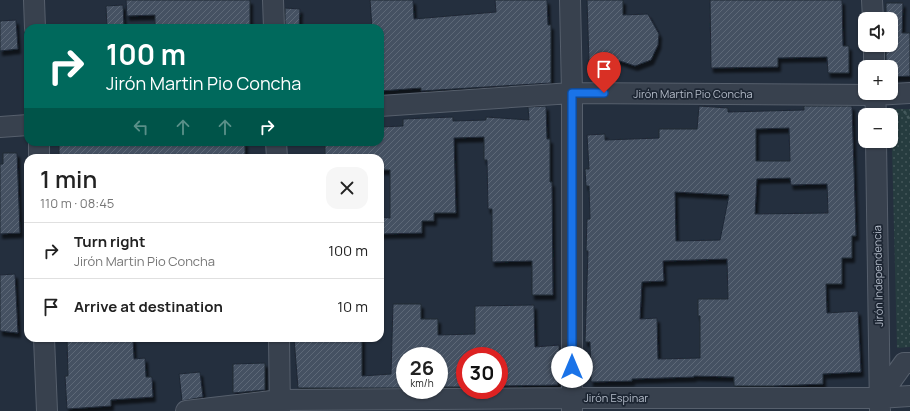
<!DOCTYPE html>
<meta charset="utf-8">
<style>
body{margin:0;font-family:Manrope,sans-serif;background:#f6f6f6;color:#222;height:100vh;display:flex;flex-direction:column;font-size:15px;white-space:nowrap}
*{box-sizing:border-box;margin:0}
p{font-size:13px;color:#767676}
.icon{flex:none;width:22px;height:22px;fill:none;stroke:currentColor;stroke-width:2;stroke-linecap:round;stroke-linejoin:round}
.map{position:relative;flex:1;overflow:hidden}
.panel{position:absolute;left:24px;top:154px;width:360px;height:188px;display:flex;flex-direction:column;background:#fff;border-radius:12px;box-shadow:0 1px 3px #0004}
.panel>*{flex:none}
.hud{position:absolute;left:24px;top:24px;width:360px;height:122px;border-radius:12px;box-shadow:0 1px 3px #0004;background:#00695c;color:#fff;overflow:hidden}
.controls{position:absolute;left:858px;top:12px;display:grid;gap:8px}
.controls a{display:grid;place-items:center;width:40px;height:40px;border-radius:8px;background:#fff;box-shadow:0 1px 3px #0004;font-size:20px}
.speed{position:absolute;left:396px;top:347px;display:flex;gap:8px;font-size:20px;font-weight:700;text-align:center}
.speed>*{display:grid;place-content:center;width:52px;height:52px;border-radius:50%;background:#fff;box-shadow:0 1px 3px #0004;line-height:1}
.speed small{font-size:10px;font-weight:400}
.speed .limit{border:6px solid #d22;background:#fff;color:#111}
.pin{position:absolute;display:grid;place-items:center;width:34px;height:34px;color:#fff;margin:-41px -17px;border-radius:50% 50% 50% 0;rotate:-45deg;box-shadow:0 0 4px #0007}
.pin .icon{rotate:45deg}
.me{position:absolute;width:44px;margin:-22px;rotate:0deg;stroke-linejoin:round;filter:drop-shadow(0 0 3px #0008)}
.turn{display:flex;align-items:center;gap:14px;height:84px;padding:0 16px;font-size:18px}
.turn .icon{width:52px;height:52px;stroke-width:2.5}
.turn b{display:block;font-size:28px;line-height:34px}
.lanes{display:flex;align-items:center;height:38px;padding:0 16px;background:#0003;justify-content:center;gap:20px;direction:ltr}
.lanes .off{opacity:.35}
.round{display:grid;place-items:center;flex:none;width:42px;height:42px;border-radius:12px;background:#f6f6f6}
.summary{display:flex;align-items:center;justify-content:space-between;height:68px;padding:0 16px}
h1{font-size:24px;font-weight:600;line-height:30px}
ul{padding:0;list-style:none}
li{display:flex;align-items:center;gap:12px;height:56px;padding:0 16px;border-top:1px solid #e0e0e0}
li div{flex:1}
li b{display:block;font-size:15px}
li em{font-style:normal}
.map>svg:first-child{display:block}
.grass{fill:url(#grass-dots)}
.building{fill:url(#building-hatch);stroke:#1f2835;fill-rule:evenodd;filter:url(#shadow)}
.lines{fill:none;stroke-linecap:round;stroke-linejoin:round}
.minor-casing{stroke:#565f6c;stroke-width:22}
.path{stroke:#44595c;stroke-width:2.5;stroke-dasharray:3 3;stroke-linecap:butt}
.minor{stroke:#38414e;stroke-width:20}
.route-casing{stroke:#114b97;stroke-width:10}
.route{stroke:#1a73e8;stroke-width:7}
.labels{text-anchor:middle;stroke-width:3.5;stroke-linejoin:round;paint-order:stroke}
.street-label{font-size:11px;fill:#b4bcc9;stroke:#1d2633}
</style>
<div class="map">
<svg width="910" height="411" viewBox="0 0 910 411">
<defs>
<pattern id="grass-dots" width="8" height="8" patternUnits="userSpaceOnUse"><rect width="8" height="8" fill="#263c3f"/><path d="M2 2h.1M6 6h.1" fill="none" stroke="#435659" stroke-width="1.8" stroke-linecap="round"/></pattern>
<pattern id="building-hatch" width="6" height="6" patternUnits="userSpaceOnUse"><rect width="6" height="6" fill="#455162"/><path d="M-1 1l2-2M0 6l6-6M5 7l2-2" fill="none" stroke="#5d6877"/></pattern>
<filter id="shadow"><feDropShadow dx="2.5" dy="4.5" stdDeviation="1" flood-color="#0009"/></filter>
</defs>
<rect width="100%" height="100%" fill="#242f3e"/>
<!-- grass -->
<path class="grass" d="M 891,109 L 910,109 L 910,347 L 897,348 Z"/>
<!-- building -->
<path class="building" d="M 126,0 L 250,0 L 250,28 L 155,28 L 155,15 L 127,16 Z
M 370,0 L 413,0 L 414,19 L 496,12 L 495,0 L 547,0 L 548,25 L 551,25 L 551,83 L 421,91 L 421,88 L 380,91 L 380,28 L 372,28 Z
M 587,0 L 623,0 L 623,15 L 648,14 L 659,34 L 658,45 L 651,60 L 635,66 L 620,61 L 589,62 Z
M 710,0 L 842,0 L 843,46 L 849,46 L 849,73 L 828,73 L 827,57 L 778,58 L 778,67 L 711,68 Z
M 886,3 L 903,3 L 902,33 L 910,33 L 910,76 L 891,77 L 891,67 L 886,67 L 886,45 L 891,45 L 891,19 L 886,19 Z
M 123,5 L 124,28 L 107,28 L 106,6 Z
M 285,8 L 300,9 L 299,28 L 285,28 Z
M 16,20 L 18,49 L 0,51 L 0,21 Z
M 546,106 L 547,139 L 550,139 L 550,182 L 552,182 L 553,295 L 532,295 L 532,261 L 492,262 L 492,209 L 488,209 L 487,160 L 484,160 L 484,137 L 454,138 L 456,213 L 434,213 L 434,221 L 422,221 L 422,233 L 380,234 L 380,217 L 390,218 L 390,170 L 380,170 L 380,158 L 325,158 L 325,142 L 380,142 L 380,127 L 403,126 L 403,119 L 453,117 L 453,121 L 486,120 L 486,117 L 529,120 L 528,107 Z
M 699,106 L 728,108 L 728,112 L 804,110 L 804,106 L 852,106 L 856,236 L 852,236 L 852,258 L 842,258 L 842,284 L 826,284 L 827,313 L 858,311 L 861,372 L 823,374 L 823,384 L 773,386 L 734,386 L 734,377 L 694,376 L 694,377 L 632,379 L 632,381 L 591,382 L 590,342 L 585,342 L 588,251 L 586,251 L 587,219 L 590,219 L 589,186 L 586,186 L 585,169 L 589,169 L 587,135 L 605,134 L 605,140 L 659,138 L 659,129 L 697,129 ZM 789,128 L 790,161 L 756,161 L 756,129 ZM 790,178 L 791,185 L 827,184 L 828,213 L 755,214 L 757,179 ZM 675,192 L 729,195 L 720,240 L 676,241 ZM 727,259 L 728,299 L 698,299 L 698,316 L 700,316 L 700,358 L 658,359 L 657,318 L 640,319 L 642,282 L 664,281 L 663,261 Z
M 59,142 L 245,142 L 245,158 L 59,158 Z
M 3,153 L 17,153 L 20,233 L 0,234 L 0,164 L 3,164 Z
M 15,274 L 18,333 L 0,331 L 0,275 Z
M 393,304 L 421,304 L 421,319 L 438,319 L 438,335 L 475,334 L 475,306 L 534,305 L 535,347 L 559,345 L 560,361 L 557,361 L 558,385 L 499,386 L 499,356 L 465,356 L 465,387 L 439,387 L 439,356 L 405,356 L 405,388 L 298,388 L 294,338 L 362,338 L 362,376 L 391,374 Z
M 67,338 L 133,338 L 134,359 L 145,358 L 146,377 L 152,377 L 153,397 L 111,400 L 111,406 L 67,409 L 65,376 L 68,376 Z
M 265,363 L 265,390 L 233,393 L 233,364 Z
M 200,372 L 203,397 L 182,401 L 179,374 Z"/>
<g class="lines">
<!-- minor casing -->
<g class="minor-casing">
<path id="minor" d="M 34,0 L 35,28
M 273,0 L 274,28
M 570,0 L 572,93 L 572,411
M 872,0 L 873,19
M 874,45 L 874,67
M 875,93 L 876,115
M 380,106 L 572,93 L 875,95 L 910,93
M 0,127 L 28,125
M 876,141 L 880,411
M 39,142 L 39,158
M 276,142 L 277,158
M 44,338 L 47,411
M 279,338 L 280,411
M 879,398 L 904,363 L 910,363
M 186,411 L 280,400 L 572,398 L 879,398 L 910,396"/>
</g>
<!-- path -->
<path class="path" d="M 904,111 L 910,120"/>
<!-- minor -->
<use href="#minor" class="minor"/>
</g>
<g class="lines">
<!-- route casing -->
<g class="route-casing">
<path id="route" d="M 572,367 L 572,93 L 604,93"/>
</g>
<!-- route -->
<use href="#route" class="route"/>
</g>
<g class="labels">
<!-- street labels -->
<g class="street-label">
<text x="693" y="98">Jirón Martin Pio Concha</text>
<text transform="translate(878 276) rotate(-91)" y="4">Jirón Independencia</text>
<text x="616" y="402">Jirón Espinar</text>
</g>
</g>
</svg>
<div class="controls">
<a><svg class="icon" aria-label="sound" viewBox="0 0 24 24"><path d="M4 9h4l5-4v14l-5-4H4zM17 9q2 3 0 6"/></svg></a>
<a>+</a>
<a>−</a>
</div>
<div class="speed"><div>26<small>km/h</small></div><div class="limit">30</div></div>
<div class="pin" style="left:604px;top:93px;background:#d93025"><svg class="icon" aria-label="arrive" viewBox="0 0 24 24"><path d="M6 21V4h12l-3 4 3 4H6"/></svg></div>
<svg class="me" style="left:572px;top:367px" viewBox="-20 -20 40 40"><circle r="19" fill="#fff"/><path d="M0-13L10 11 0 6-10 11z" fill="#1a73e8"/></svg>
<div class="hud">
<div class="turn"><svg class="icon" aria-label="right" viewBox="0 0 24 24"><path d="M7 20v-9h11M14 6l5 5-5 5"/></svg><div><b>100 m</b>Jirón Martin Pio Concha</div></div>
<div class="lanes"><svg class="icon off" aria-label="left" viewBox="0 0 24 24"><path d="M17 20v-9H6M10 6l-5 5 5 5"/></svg><svg class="icon off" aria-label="ahead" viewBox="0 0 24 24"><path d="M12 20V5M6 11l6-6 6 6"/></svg><svg class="icon off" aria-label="ahead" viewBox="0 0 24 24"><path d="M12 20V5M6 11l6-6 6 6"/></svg><svg class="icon" aria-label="right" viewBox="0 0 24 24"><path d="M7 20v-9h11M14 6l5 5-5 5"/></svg></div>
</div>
<section class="panel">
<div class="summary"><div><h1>1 min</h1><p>110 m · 08:45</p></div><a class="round"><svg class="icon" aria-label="close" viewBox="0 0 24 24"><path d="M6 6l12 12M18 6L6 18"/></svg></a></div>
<ul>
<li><svg class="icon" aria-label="right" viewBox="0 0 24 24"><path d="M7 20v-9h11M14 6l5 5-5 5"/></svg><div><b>Turn right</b><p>Jirón Martin Pio Concha</p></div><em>100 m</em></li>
<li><svg class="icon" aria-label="arrive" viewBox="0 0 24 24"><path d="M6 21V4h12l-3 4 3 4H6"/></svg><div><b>Arrive at destination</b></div><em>10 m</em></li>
</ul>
</section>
</div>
